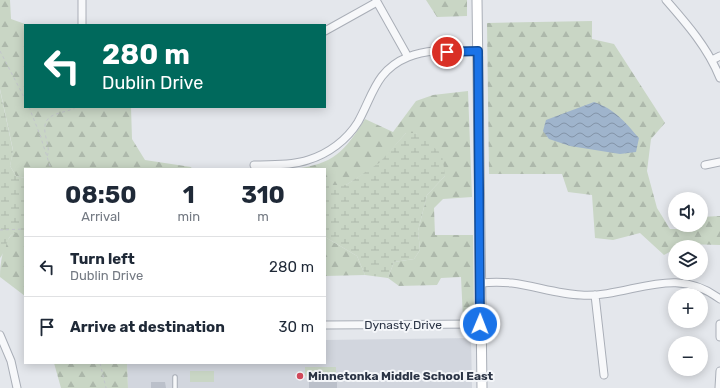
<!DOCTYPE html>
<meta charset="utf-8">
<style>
body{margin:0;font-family:Rubik,sans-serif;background:#f6f6f7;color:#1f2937;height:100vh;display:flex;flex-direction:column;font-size:15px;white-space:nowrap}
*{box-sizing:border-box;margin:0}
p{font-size:13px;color:#747a83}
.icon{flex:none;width:22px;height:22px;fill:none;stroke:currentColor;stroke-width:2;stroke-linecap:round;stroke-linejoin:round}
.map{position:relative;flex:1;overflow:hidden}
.drawer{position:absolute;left:24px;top:168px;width:302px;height:196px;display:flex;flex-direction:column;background:#fff;border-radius:0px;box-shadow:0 2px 10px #0003}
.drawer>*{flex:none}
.guide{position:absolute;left:24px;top:24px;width:302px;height:84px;border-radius:0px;box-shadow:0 2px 10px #0003;background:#00695c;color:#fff;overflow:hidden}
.controls{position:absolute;left:668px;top:192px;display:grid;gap:8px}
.controls a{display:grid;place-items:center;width:40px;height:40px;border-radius:50%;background:#fff;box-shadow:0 2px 10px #0003;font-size:20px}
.pin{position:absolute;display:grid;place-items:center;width:34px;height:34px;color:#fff;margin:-17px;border:2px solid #fff;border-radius:50%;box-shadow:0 1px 4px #0007}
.me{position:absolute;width:44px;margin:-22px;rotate:1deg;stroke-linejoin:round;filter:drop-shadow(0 0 3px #0008)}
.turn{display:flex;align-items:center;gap:14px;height:84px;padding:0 12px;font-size:18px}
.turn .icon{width:52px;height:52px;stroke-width:2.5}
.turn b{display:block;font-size:28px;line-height:34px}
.eta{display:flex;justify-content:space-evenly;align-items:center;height:68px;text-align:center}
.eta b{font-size:24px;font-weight:700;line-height:28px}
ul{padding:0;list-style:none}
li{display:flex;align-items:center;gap:12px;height:60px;padding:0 12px;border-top:1px solid #e0e1e3}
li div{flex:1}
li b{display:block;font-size:15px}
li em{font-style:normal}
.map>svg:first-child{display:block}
.built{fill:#d2d6de}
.forest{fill:url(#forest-firs)}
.wetland{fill:url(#wetland-marsh)}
.garden{fill:#c9d6c5}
.water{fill:url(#water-waves)}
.building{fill:#bbc0ca}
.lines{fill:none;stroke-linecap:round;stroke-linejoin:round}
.lane-casing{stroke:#a9aeb7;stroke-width:5.5}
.street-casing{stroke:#a9aeb7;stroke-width:9}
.secondary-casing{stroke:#a9aeb7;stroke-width:11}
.path{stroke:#c2c5cb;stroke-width:1;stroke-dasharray:3 3;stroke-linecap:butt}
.lane{stroke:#f7f8fa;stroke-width:3.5}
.street{stroke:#f7f8fa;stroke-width:7}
.secondary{stroke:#fff;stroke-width:9}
.route-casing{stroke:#114b97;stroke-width:10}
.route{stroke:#1a73e8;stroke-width:7}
.poi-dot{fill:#d1495b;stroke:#f4f6f9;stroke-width:1.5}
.labels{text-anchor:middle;stroke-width:4;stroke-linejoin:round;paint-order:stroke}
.street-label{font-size:12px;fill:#2b3445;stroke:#f4f6f9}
.poi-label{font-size:12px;font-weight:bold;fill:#2b3445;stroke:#f4f6f9;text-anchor:start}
</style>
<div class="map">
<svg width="720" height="388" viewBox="0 0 720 388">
<defs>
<pattern id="forest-firs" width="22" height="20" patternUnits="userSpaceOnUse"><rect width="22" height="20" fill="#c9d6c5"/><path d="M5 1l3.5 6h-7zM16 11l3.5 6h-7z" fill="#adb8ab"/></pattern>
<pattern id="wetland-marsh" width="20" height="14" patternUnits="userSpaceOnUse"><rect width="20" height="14" fill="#c9d6c5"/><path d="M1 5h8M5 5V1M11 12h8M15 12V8" fill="none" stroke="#adb8ab"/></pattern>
<pattern id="water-waves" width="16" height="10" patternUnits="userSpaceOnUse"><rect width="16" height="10" fill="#9fb4cc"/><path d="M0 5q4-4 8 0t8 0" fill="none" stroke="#8293a7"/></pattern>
</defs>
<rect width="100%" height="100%" fill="#e4e7ec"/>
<!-- built -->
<path class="built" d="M 471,338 L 472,388 L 128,388 L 127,363 L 325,363 L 325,340 Z"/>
<!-- forest -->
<path class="forest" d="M 0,0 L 10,0 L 11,19 L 25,24 L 25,107 L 131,107 L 132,139 L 145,160 L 191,167 L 192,169 L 25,169 L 25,178 L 16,176 L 10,166 L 13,150 L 0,89 Z
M 426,0 L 467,0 L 467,16 L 437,17 Z
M 592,21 L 592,39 L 614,44 L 665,123 L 651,139 L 647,171 L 657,208 L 670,229 L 685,229 L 688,225 L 701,225 L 701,217 L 720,216 L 720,245 L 685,244 L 675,247 L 675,249 L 664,255 L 640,233 L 613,240 L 595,238 L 592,195 L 568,192 L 562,174 L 489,174 L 487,23 Z
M 468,91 L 472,197 L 443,199 L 434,208 L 435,235 L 473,235 L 474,315 L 469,319 L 463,319 L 461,277 L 441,278 L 437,285 L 399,286 L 388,278 L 394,262 L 414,259 L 420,250 L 418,231 L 427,195 L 445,176 L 416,133 L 406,133 L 379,164 L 346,185 L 325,185 L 325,169 L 294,169 C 334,164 344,152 365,119 L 393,132 L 416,101 L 433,95 Z
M 15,232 L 25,232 L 25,296 L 0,277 C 0,263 3,240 15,232 Z
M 325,237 L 357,256 L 365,275 L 325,276 Z
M 54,363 L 127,363 L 128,388 L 61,388 Z"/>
<!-- wetland -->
<path class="wetland" d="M 0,90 L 13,151 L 10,166 L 16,176 L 25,178 L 25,232 C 3,231 11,244 0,258 Z
M 406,133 L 416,133 L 442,154 L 445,176 L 427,195 L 418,231 L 420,250 L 414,259 L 394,262 L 388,278 L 365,275 L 357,256 L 325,237 L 325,185 L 346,185 L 379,163 Z"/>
<!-- garden -->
<path class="garden" d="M 305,367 L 336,367 L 336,376 L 305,376 Z
M 190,371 L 214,371 L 214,382 L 190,382 Z"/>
<!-- water -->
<path class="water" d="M 594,102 C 616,110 624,121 639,138 L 636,152 L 620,154 L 570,146 L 549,139 L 543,131 L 546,120 Z"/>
<!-- building -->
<path class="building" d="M 151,382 L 165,382 L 166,388 L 151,388 Z
M 309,382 L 337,382 L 337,388 L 309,388 Z"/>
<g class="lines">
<!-- lane casing -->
<g class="lane-casing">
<path id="lane" d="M 175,388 L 175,377"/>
</g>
<!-- street casing -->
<g class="street-casing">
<path id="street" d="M 82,0 L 82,25
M 376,0 L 408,57
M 666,0 C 687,24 708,48 720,78
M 325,31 L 377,2
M 712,60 L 720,56
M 254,165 C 272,164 291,166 308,160 C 328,154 347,140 358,122 C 373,95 376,70 408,57 C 429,48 456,51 478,51
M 705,165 L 720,162
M 481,283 C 491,282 502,282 512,283 C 535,286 558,294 581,295 C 631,298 673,263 720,299
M 595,295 L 604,375
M 720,324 L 720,337
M 325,325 L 480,324
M 0,335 L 11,361 L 17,388
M 719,388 L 720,371"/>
</g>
<!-- secondary casing -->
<g class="secondary-casing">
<path id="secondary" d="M 477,0 L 482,388"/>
</g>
<!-- path -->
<path class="path" d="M 0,51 L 25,99
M 29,107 L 40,135 L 51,169
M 47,156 C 52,147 41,133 46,122 C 50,112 68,113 76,107
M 0,230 L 25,229
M 100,363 L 106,388"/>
<!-- lane -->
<use href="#lane" class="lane"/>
<!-- street -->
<use href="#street" class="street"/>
<!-- secondary -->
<use href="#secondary" class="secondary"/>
</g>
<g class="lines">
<!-- route casing -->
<g class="route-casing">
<path id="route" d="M 447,52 L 478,51 L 480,324"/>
</g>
<!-- route -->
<use href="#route" class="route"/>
</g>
<!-- markers -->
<circle class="poi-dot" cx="300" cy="376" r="4"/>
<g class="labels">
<!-- street labels -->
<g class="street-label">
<text x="403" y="329">Dynasty Drive</text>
</g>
<!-- poi labels -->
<g class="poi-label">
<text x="308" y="380">Minnetonka Middle School East</text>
</g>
</g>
</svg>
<div class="controls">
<a><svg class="icon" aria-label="sound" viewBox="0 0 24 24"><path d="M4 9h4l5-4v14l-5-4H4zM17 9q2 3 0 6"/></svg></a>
<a><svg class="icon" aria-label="layers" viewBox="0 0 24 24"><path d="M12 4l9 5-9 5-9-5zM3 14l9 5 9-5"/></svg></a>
<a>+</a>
<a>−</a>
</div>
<div class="pin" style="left:447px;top:52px;background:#d93025"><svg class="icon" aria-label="arrive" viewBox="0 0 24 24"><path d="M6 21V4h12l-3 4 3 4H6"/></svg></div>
<svg class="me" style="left:480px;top:324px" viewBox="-20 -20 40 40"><circle r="17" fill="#1a73e8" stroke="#fff" stroke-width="3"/><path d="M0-11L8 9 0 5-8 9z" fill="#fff"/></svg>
<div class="guide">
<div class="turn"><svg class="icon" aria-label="left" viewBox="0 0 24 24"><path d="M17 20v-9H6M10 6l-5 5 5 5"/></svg><div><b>280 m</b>Dublin Drive</div></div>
</div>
<section class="drawer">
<div class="eta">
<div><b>08:50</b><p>Arrival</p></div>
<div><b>1</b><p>min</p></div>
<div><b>310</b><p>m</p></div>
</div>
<ul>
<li><svg class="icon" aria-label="left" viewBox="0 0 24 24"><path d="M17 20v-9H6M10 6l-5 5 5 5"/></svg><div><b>Turn left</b><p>Dublin Drive</p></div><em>280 m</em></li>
<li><svg class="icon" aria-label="arrive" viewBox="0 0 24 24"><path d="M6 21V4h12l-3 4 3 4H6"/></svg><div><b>Arrive at destination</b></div><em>30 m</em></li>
</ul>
</section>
</div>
